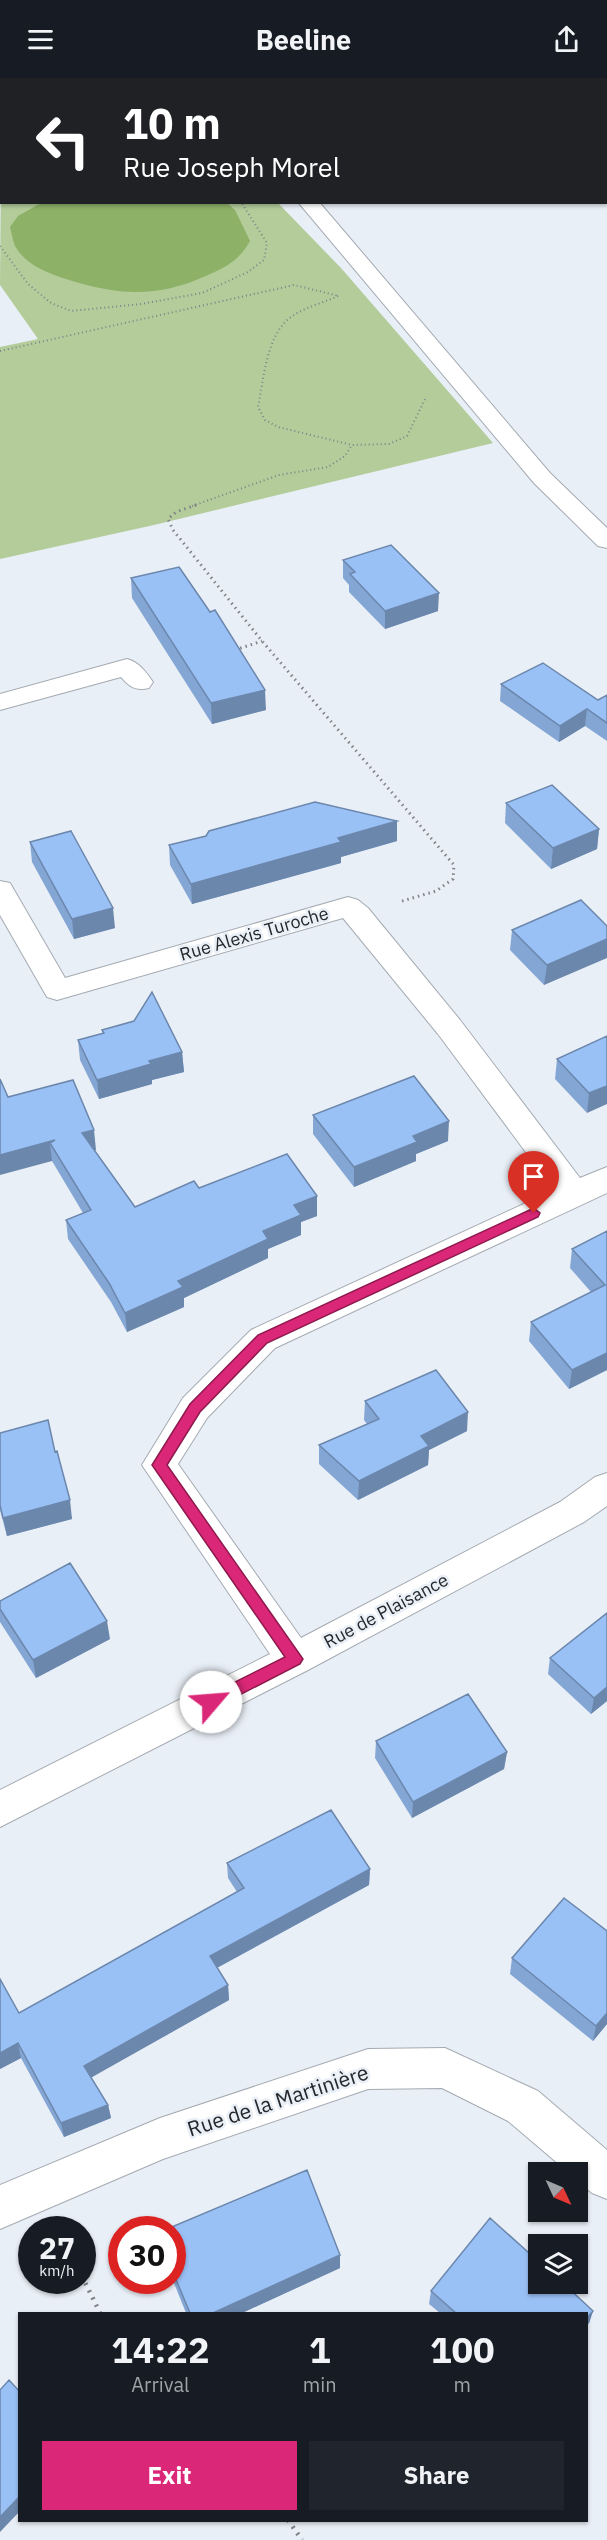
<!DOCTYPE html>
<meta charset="utf-8">
<style>
body{margin:0;font-family:"IBM Plex Sans",sans-serif;background:#20242c;color:#f1f3f6;height:100vh;display:flex;flex-direction:column;font-size:22px;white-space:nowrap}
*{box-sizing:border-box;margin:0}
p{font-size:20px;color:#9ea1a6}
.icon{flex:none;width:33px;height:33px;fill:none;stroke:currentColor;stroke-width:2;stroke-linecap:round;stroke-linejoin:round}
.map{position:relative;flex:1;overflow:hidden}
.drawer{position:absolute;left:18px;top:2234px;width:570px;height:210px;display:flex;flex-direction:column;background:#171b24;border-radius:0px;box-shadow:0 2px 4px #0004}
.drawer>*{flex:none}
.banner{position:absolute;left:0px;top:0px;width:608px;height:126px;box-shadow:0 2px 4px #0004;background:#202124;color:#fff;overflow:hidden}
.needle{width:39px;rotate:134deg}
.controls{position:absolute;left:528px;top:2084px;display:grid;gap:12px}
.controls a{display:grid;place-items:center;width:60px;height:60px;border-radius:0px;background:#171b24;box-shadow:0 2px 4px #0004;font-size:30px}
.speed{position:absolute;left:18px;top:2138px;display:flex;gap:12px;font-size:30px;font-weight:700;text-align:center}
.speed>*{display:grid;place-content:center;width:78px;height:78px;border-radius:50%;background:#171b24;box-shadow:0 2px 4px #0004;line-height:1}
.speed small{font-size:15px;font-weight:400}
.speed .limit{border:9px solid #d22;background:#fff;color:#111}
.pin{position:absolute;display:grid;place-items:center;width:51px;height:51px;color:#fff;margin:-62px -26px;border-radius:50% 50% 50% 0;rotate:-45deg;box-shadow:0 0 6px #0007}
.pin .icon{rotate:45deg}
.me{position:absolute;width:66px;margin:-33px;rotate:63deg;stroke-linejoin:round;filter:drop-shadow(0 0 4px #0008)}
.turn{display:flex;align-items:center;gap:21px;height:126px;padding:0 24px;font-size:27px}
.turn .icon{width:78px;height:78px;stroke-width:2.5}
.turn b{display:block;font-size:42px;line-height:51px}
.eta{display:flex;justify-content:space-evenly;align-items:center;height:102px;text-align:center}
.eta b{font-size:36px;font-weight:700;line-height:42px}
.action{display:flex;gap:12px;margin-top:auto;padding:12px 24px}
.action a{flex:1;height:69px;border-radius:0px;background:#db2777;color:#fff;font-size:24px;font-weight:700;line-height:69px;text-align:center}
.action a+a{background:#20242c;color:#f1f3f6}
header{display:flex;justify-content:space-between;align-items:center;height:78px;padding:0 24px;background:#171b24;font-size:27px;font-weight:700}
.map>svg:first-child{display:block}
.green{fill:#b3cc9a}
.water{fill:#8db166}
.lines{fill:none;stroke-linecap:round;stroke-linejoin:round}
.minor-casing{stroke:#a4aab1;stroke-width:2}
.secondary-casing{stroke:#a4aab1;stroke-width:2}
.path-far2{stroke:#7f8388;stroke-width:2;stroke-dasharray:1 3;stroke-linecap:butt}
.path-far1{stroke:#7f8388;stroke-width:3;stroke-dasharray:1.5 4;stroke-linecap:butt}
.path{stroke:#7f8388;stroke-width:4.5;stroke-dasharray:2 6;stroke-linecap:butt}
.minor{fill:#fff;fill-rule:evenodd}
.secondary{fill:#fff;fill-rule:evenodd}
.wall{fill:#84a6d4}
.shaded-wall{fill:#6c87ac}
.building{fill:#9ac1f6;stroke:#6c87ac;stroke-width:1.5}
.route{fill:#db2777;stroke:#8e194d;stroke-width:1.5}
.labels{text-anchor:middle;stroke-width:5;stroke-linejoin:round;paint-order:stroke}
.street-label{font-size:18px;fill:#25272a;stroke:#e9eff7}
.near-street-label{font-size:21px;fill:#25272a;stroke:#e9eff7}
</style>
<header><svg class="icon" aria-label="menu" viewBox="0 0 24 24"><path d="M4 6h16M4 12h16M4 18h16"/></svg>Beeline<svg class="icon" aria-label="share" viewBox="0 0 24 24"><path d="M12 15V3M7 8l5-5 5 5M5 13v7h14v-7"/></svg></header>
<div class="map">
<svg width="607" height="2462" viewBox="0 0 607 2462">
<rect width="100%" height="100%" fill="#e9eff7"/>
<!-- green -->
<path class="green" d="M 1,89 L 2,124 L 278,125 L 341,190 L 493,365 L 154,447 L 0,481 L 0,269 L 38,261 L 0,207 Z"/>
<!-- water -->
<path class="water" d="M 41,125 L 227,125 L 235,132 L 250,163 C 240,181 227,189 208,197 C 158,220 119,218 66,201 C 48,195 28,188 17,171 C 13,166 12,156 10,149 L 18,138 Z"/>
<g class="lines">
<!-- minor casing -->
<g class="minor-casing">
<path id="minor" d="M 127,581 C 139,584 146,594 153,604 L 149,610 C 135,613 130,609 121,599 L 0,632 L 0,616 Z
M 0,803 L 10,805 L 65,900 L 348,819 L 358,822 L 368,830 L 460,942 L 580,1100 L 607,1089 L 607,1115 L 275,1270 L 207,1340 L 178,1386 L 301,1560 L 560,1424 L 595,1399 L 607,1395 L 607,1428 L 584,1444 L 308,1592 L 0,1749 L 0,1712 L 270,1576 L 142,1387 L 183,1320 L 251,1252 L 554,1112 L 438,956 L 343,840 L 57,922 L 47,919 L 0,837 Z
M 445,1970 L 538,2013 L 607,2072 L 607,2121 L 592,2115 L 578,2103 L 578,2094 L 568,2094 L 508,2043 L 442,2010 L 368,2011 L 163,2081 L 0,2151 L 0,2107 L 160,2040 L 368,1971 Z"/>
</g>
<!-- secondary casing -->
<g class="secondary-casing">
<path id="secondary" d="M 188,0 L 208,0 L 209,2 L 189,2 Z
M 298,124 L 319,124 L 550,395 L 607,450 L 607,470 L 598,468 L 534,405 Z"/>
</g>
<!-- path-far2 -->
<path class="path-far2" d="M 145,0 L 147,2
M 0,168 L 28,206 L 51,225 L 71,233 L 141,226 L 202,215 L 248,194 L 264,182 L 267,165 L 241,124
M 338,218 C 323,225 305,229 291,239 C 266,257 264,301 258,329 L 265,342 L 278,349 L 352,367
M 0,273 L 294,207 L 339,218
M 192,428 L 279,397 L 328,389 L 345,378 L 352,367 L 389,366 L 407,358 L 426,319"/>
<!-- path-far1 -->
<path class="path-far1" d="M 196,427 L 176,434 L 168,441 L 173,452 L 262,563 L 454,787 L 453,801 L 436,813 L 399,824
M 235,572 L 262,563"/>
<!-- path -->
<path class="path" d="M 82,2198 L 100,2235
M 288,2442 L 302,2462"/>
<!-- minor -->
<use href="#minor" class="minor"/>
<!-- secondary -->
<use href="#secondary" class="secondary"/>
</g>
<!-- wall -->
<path class="wall" d="M 343,482 L 438,533 L 385,551 L 349,514 L 349,507 L 343,500 Z
M 131,500 L 266,632 L 212,646 L 132,520 Z
M 501,606 L 598,622 L 607,617 L 607,663 L 585,648 L 559,664 L 500,623 Z
M 506,725 L 599,751 L 597,771 L 551,791 L 505,745 Z
M 397,763 L 341,779 L 341,785 L 192,826 L 170,787 L 169,767 Z
M 30,764 L 115,850 L 74,861 L 32,784 Z
M 607,848 L 544,907 L 510,872 L 512,852 Z
M 102,952 L 182,974 L 184,994 L 152,1002 L 152,1006 L 99,1021 L 80,982 L 78,962 L 102,956 Z
M 607,958 L 587,1035 L 555,1001 L 557,981 Z
M 8,1019 L 96,1072 L 94,1072 L 135,1129 L 199,1110 L 317,1118 L 317,1138 L 301,1144 L 301,1157 L 268,1171 L 268,1180 L 184,1220 L 184,1229 L 127,1254 L 111,1224 L 68,1161 L 66,1142 L 83,1135 L 52,1083 Z
M 313,1037 L 448,1063 L 416,1076 L 416,1083 L 354,1109 L 313,1056 Z
M 607,1153 L 607,1292 L 569,1311 L 529,1263 L 531,1244 L 591,1214 L 570,1190 L 572,1171 Z
M 365,1323 L 467,1353 L 429,1372 L 428,1387 L 358,1422 L 319,1386 L 319,1367 L 367,1346 L 364,1342 Z
M 0,1355 L 55,1374 L 72,1441 L 7,1458 L 0,1432 Z
M 0,1523 L 110,1561 L 36,1600 L 0,1544 Z
M 607,1535 L 607,1623 L 591,1636 L 548,1596 L 550,1580 Z
M 376,1663 L 507,1674 L 504,1691 L 412,1740 L 375,1680 Z
M 227,1785 L 370,1791 L 369,1807 L 217,1890 L 228,1907 L 229,1922 L 91,1999 L 108,2027 L 111,2040 L 64,2059 L 21,1980 L 0,1991 L 19,1935 L 237,1814 L 228,1800 Z
M 607,1853 L 607,1946 L 593,1963 L 510,1896 L 512,1880 Z
M 172,2151 L 340,2190 L 242,2235 L 186,2235 L 172,2200 Z
M 431,2213 L 593,2233 L 589,2245 L 586,2235 L 440,2235 L 429,2226 Z"/>
<!-- shaded-wall -->
<path class="shaded-wall" d="M 439,515 L 438,533 L 385,551 L 385,533 Z
M 265,612 L 266,632 L 212,646 L 211,625 Z
M 587,631 L 585,648 L 559,664 L 560,648 Z
M 397,743 L 397,763 L 341,779 L 341,785 L 192,826 L 191,806 L 338,760 Z
M 599,751 L 597,771 L 551,791 L 553,770 Z
M 113,830 L 115,850 L 74,861 L 72,841 Z
M 607,861 L 607,880 L 544,907 L 547,887 Z
M 182,974 L 184,994 L 152,1002 L 152,1006 L 99,1021 L 97,1002 L 149,983 Z
M 607,1008 L 607,1026 L 587,1035 L 589,1015 Z
M 449,1043 L 448,1063 L 416,1076 L 416,1083 L 354,1109 L 354,1089 L 413,1058 Z
M 94,1052 L 96,1072 L 84,1075 L 82,1055 Z
M 55,1062 L 50,1065 L 52,1083 L 0,1097 L 0,1077 Z
M 317,1118 L 317,1138 L 301,1144 L 301,1157 L 268,1171 L 268,1180 L 184,1220 L 184,1229 L 127,1254 L 125,1235 L 263,1153 L 294,1127 Z
M 607,1275 L 607,1292 L 569,1311 L 572,1292 Z
M 468,1334 L 467,1353 L 429,1372 L 428,1387 L 358,1422 L 359,1403 L 421,1358 Z
M 70,1422 L 72,1441 L 7,1458 L 3,1440 Z
M 107,1543 L 110,1561 L 36,1600 L 33,1582 Z
M 607,1609 L 607,1623 L 591,1636 L 594,1620 Z
M 507,1674 L 504,1691 L 412,1740 L 413,1724 Z
M 370,1791 L 369,1807 L 211,1893 L 210,1878 Z
M 228,1907 L 229,1922 L 87,2002 L 84,1988 Z
M 607,1935 L 607,1946 L 593,1963 L 596,1948 Z
M 18,1965 L 21,1980 L 0,1991 L 0,1975 Z
M 108,2027 L 111,2040 L 64,2059 L 61,2045 Z
M 340,2177 L 340,2190 L 242,2235 L 213,2235 Z
M 593,2233 L 589,2245 L 586,2249 L 586,2241 Z
M 20,2418 L 20,2433 L 0,2454 L 0,2439 Z"/>
<!-- building -->
<path class="building" d="M 391,467 L 439,515 L 385,533 L 350,496 L 355,494 L 343,482 Z
M 179,489 L 210,534 L 215,532 L 265,612 L 211,625 L 131,500 Z
M 543,585 L 598,622 L 607,617 L 607,645 L 587,631 L 560,648 L 501,606 Z
M 552,707 L 599,751 L 553,770 L 506,725 Z
M 315,724 L 397,743 L 338,760 L 341,764 L 191,806 L 169,767 L 206,758 L 209,753 Z
M 71,753 L 113,830 L 72,841 L 30,764 Z
M 581,822 L 607,848 L 607,861 L 547,887 L 512,852 Z
M 152,914 L 182,974 L 149,983 L 151,986 L 97,1002 L 78,962 L 104,955 L 102,952 L 134,943 Z
M 607,958 L 607,1008 L 589,1015 L 557,981 Z
M 414,998 L 449,1043 L 413,1058 L 417,1064 L 354,1089 L 313,1037 Z
M 0,1001 L 8,1019 L 73,1002 L 94,1052 L 82,1055 L 135,1129 L 194,1103 L 199,1110 L 287,1076 L 317,1118 L 294,1127 L 301,1137 L 263,1153 L 268,1161 L 178,1203 L 183,1209 L 125,1235 L 109,1205 L 66,1142 L 91,1132 L 50,1065 L 55,1062 L 0,1077 Z
M 607,1153 L 607,1275 L 572,1292 L 531,1244 L 605,1207 L 572,1171 Z
M 436,1292 L 468,1334 L 421,1358 L 429,1368 L 359,1403 L 319,1367 L 379,1341 L 365,1323 Z
M 48,1342 L 55,1374 L 57,1373 L 70,1422 L 3,1440 L 0,1427 L 0,1355 Z
M 70,1485 L 107,1543 L 33,1582 L 0,1531 L 0,1523 Z
M 607,1535 L 607,1609 L 594,1620 L 550,1580 Z
M 468,1616 L 507,1674 L 413,1724 L 376,1663 Z
M 331,1732 L 370,1791 L 210,1878 L 228,1907 L 84,1988 L 108,2027 L 61,2045 L 18,1965 L 0,1975 L 0,1901 L 19,1935 L 244,1810 L 227,1785 Z
M 564,1820 L 607,1853 L 607,1935 L 596,1948 L 512,1880 Z
M 307,2092 L 340,2177 L 213,2235 L 190,2235 L 172,2192 L 172,2151 L 167,2151 Z
M 490,2140 L 538,2183 L 538,2205 L 563,2205 L 593,2233 L 586,2241 L 586,2235 L 456,2235 L 431,2213 Z
M 9,2302 L 20,2314 L 20,2418 L 0,2439 L 0,2312 Z"/>
<!-- route -->
<path class="route" d="M 534,1130 L 540,1135 L 538,1139 L 267,1265 L 200,1334 L 167,1387 L 303,1581 L 300,1586 L 216,1629 L 211,1631 L 205,1629 L 203,1624 L 205,1619 L 285,1579 L 152,1387 L 190,1326 L 258,1257 Z"/>
<g class="labels">
<!-- street labels -->
<g class="street-label">
<text transform="translate(254 856) rotate(-16)" y="6">Rue Alexis Turoche</text>
<text transform="translate(386 1533) rotate(-28)" y="6">Rue de Plaisance</text>
</g>
<!-- near-street labels -->
<g class="near-street-label">
<text transform="translate(278 2023) rotate(-18)" y="7">Rue de la Martinière</text>
</g>
</g>
</svg>
<div class="controls">
<a><svg class="needle" viewBox="-14 -14 28 28"><path d="M0-13l5 13h-10z" fill="#e53935"/><path d="M0 13l5-13h-10z" fill="#9ea1a6"/></svg></a>
<a><svg class="icon" aria-label="layers" viewBox="0 0 24 24"><path d="M12 4l9 5-9 5-9-5zM3 14l9 5 9-5"/></svg></a>
</div>
<div class="speed"><div>27<small>km/h</small></div><div class="limit">30</div></div>
<div class="pin" style="left:534px;top:1135px;background:#d93025"><svg class="icon" aria-label="arrive" viewBox="0 0 24 24"><path d="M6 21V4h12l-3 4 3 4H6"/></svg></div>
<svg class="me" style="left:211px;top:1624px" viewBox="-20 -20 40 40"><circle r="19" fill="#fff"/><path d="M0-13L10 11 0 6-10 11z" fill="#db2777"/></svg>
<div class="banner">
<div class="turn"><svg class="icon" aria-label="left" viewBox="0 0 24 24"><path d="M17 20v-9H6M10 6l-5 5 5 5"/></svg><div><b>10 m</b>Rue Joseph Morel</div></div>
</div>
<section class="drawer">
<div class="eta">
<div><b>14:22</b><p>Arrival</p></div>
<div><b>1</b><p>min</p></div>
<div><b>100</b><p>m</p></div>
</div>
<div class="action"><a>Exit</a><a>Share</a></div>
</section>
</div>
